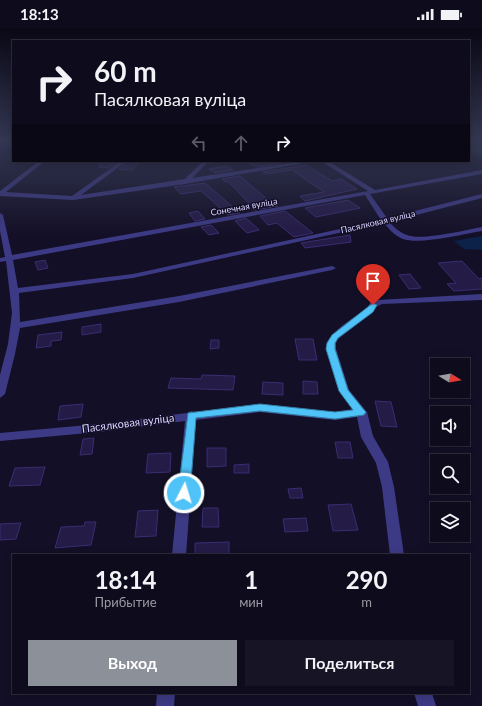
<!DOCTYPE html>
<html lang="ru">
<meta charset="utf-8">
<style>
body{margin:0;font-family:Lato,sans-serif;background:#171425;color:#f1f3f6;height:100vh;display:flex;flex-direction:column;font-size:15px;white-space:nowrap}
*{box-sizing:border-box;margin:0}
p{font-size:13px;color:#9b9ba3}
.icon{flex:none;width:22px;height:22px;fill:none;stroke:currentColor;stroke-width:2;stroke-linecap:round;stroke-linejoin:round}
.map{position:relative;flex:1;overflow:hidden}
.side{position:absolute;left:12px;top:526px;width:458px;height:140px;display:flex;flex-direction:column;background:#0e0b1c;border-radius:0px;box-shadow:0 2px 10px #0003,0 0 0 1px #2e2b3b}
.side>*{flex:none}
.top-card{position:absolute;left:12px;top:12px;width:458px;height:122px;border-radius:0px;box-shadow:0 2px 10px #0003,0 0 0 1px #2e2b3b;background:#0e0b1c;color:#f1f3f6;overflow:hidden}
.needle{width:26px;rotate:101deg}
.tools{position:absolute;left:430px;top:330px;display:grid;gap:8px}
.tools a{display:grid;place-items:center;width:40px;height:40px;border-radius:0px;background:#0e0b1c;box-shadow:0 2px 10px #0003,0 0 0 1px #2e2b3b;font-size:20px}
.pin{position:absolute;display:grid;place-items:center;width:34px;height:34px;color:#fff;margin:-41px -17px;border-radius:50% 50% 50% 0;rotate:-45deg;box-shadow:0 0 4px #0007}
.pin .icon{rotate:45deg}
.me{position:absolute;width:44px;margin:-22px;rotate:5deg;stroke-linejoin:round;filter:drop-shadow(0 0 3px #0008)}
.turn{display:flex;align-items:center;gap:14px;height:84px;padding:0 16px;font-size:18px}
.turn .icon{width:52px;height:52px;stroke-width:2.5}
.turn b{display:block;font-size:28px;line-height:34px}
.lanes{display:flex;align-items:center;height:38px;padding:0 16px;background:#0003;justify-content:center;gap:20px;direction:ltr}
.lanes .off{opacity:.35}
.eta{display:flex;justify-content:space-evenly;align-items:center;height:68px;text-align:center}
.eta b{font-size:24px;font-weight:700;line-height:28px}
.primary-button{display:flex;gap:8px;margin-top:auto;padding:8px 16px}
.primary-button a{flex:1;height:46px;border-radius:0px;background:#8c9099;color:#fff;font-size:16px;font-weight:700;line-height:46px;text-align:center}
.primary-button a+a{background:#171425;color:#f1f3f6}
.status{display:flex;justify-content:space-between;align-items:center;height:28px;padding:0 20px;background:#0e0b1c;direction:ltr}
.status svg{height:11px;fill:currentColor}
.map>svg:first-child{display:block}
.green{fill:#12302f}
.water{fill:#0c2248}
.building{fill:#241b47;stroke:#3b2d73}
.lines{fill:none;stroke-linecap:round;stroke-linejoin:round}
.minor{fill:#3d3a85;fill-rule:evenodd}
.route{fill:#4fc3f7;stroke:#337fa1}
.labels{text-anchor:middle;stroke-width:3;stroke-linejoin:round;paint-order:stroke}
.far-street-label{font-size:9px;fill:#d9d4ff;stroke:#130f26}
.street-label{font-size:11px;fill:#d9d4ff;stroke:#130f26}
</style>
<div class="status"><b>18:13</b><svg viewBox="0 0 49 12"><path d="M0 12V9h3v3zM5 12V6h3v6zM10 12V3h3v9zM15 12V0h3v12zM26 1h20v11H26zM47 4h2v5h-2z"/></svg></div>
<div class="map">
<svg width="482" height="678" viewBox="0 0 482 678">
<rect width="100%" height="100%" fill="#130f26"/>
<!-- green -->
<path class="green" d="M 469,113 L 482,113 L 482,129 L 475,126 L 469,127 Z"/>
<!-- water -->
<path class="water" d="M 482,208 L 482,222 L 464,221 L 454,213 Z"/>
<!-- building -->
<path class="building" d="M 99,133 L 118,133 L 109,140 L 99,139 Z
M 128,133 L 142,133 L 131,142 L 119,141 Z
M 247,133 L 280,133 L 282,135 L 256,139 Z
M 306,137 L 332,153 L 341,151 L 357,161 L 305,173 L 300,168 L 324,164 L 292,142 L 267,146 L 263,144 Z
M 226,138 L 233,142 L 215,145 L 209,141 Z
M 240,148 L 268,172 L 271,172 L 278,178 L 255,182 L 229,154 L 226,154 L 222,151 Z
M 205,155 L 240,185 L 228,187 L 201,163 L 181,166 L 174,159 Z
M 348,172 L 360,180 L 316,189 L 305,180 Z
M 198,183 L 205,191 L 195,193 L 189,185 Z
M 285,183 L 313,205 L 294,209 L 277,195 L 268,197 L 260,188 Z
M 246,190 L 256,199 L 259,202 L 247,205 L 235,193 Z
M 211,197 L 219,205 L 209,207 L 201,199 Z
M 350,207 L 351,214 L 305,220 L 301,215 Z
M 45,232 L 48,240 L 38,242 L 35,234 Z
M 462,233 L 479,251 L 482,250 L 482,261 L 454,263 L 447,256 L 456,255 L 438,235 Z
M 410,246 L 421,260 L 409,261 L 399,247 Z
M 101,296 L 101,304 L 82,307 L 82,299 Z
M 62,304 L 61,312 L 51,313 L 51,318 L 36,320 L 38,307 Z
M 295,311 L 313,311 L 317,332 L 299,332 Z
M 211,312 L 219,312 L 219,320 L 210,321 Z
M 202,347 L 235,348 L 233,362 L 168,360 L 171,350 L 201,351 Z
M 303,353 L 317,354 L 318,366 L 303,366 Z
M 263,354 L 283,355 L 283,367 L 262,366 Z
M 375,373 L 391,374 L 397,399 L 381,398 Z
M 83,376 L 81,389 L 58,392 L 60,378 Z
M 94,410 L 92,426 L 80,427 L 83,411 Z
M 335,414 L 350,414 L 353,430 L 338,430 Z
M 207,420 L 226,420 L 226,438 L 207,439 Z
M 171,425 L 170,444 L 146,445 L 148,426 Z
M 249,436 L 249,445 L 234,445 L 234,437 Z
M 45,439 L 40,457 L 9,458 L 15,440 Z
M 301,460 L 303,470 L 290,470 L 288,461 Z
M 351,476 L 358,502 L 333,503 L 328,477 Z
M 203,480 L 218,480 L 219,499 L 202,499 Z
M 158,482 L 156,508 L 135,509 L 138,483 Z
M 306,490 L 308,503 L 285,504 L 283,491 Z
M 85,494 L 96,494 L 91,517 L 55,520 L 61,499 L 84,498 Z
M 21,495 L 16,511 L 0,512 L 0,496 Z
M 229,514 L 229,527 L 195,527 L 195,515 Z"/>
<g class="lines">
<!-- minor -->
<path class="minor" d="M 39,133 L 45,133 L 6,164 L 72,168 L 121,133 L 127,133 L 81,167 L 185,151 L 203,133 L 209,133 L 192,150 L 303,133 L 316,133 L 185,156 L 73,172 L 0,168 L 0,163 Z
M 321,133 L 328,133 L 375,162 L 482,142 L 482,146 L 370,166 L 387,190 L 482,166 L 482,170 L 389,194 C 394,199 400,205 407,207 C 421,213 466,202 482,199 L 482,203 C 463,206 420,217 403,211 C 395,208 389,201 384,195 L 133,250 L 19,265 L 20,294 L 179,268 L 332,238 L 336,240 L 332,242 L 179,274 L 20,300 L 15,326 L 5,366 L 0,370 L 0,347 L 8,316 L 12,285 L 6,233 L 0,234 L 0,230 L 5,229 L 0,203 L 0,185 L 3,187 L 12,227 L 368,163 ZM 365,167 L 381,192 L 133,246 L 18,260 L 13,232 Z
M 482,266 L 482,272 L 382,276 L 376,279 L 373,284 L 338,311 L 336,315 L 336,321 L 349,362 L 367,384 L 373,408 L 388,434 L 394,459 L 404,527 L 390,527 L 382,459 L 376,435 L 361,409 L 357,389 L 335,392 L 260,384 L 196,392 L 186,527 L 172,527 L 185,393 L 99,404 L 0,413 L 0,405 L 99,396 L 187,385 L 191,383 L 195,384 L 260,376 L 335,384 L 353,381 L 339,363 L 326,321 C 326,305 354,290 367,280 L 370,275 L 378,272 Z
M 157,665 L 175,665 L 174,678 L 156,678 Z
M 414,665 L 432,665 L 436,678 L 418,678 Z"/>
</g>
<!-- sky -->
<linearGradient id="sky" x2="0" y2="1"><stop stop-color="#0a0815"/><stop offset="0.54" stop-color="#333752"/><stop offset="1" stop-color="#333752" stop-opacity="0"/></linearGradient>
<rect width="482" height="208" fill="url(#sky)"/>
<!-- route -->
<path class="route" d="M 373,275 L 377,277 L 373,284 L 338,310 L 335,315 L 335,321 L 348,362 L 364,382 L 366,384 L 364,387 L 335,391 L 260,383 L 196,390 L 190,465 L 188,468 L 184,470 L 180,468 L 178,465 L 188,385 L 260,376 L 335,384 L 353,382 L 339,363 L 326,321 L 327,315 L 332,307 Z"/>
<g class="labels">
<!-- far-street labels -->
<g class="far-street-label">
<text transform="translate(244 179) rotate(-10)" y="3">Сонечная вуліца</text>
<text transform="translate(378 194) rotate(-13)" y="3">Пасялковая вуліца</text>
</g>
<!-- street labels -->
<g class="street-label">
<text transform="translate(128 395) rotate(-7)" y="4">Пасялковая вуліца</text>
</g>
</g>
</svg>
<div class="tools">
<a><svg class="needle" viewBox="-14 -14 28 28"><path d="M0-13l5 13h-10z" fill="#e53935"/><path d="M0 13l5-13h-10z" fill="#9b9ba3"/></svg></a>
<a><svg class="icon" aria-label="sound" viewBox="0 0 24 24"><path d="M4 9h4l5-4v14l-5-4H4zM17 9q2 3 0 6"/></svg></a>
<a><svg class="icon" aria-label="search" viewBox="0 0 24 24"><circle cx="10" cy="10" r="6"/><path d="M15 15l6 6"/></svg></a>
<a><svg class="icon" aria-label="layers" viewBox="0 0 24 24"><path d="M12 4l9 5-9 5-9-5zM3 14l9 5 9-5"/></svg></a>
</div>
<div class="pin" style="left:373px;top:277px;background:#d93025"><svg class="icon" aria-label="arrive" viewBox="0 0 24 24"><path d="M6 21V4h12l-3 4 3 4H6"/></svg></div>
<svg class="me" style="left:184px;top:465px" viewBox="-20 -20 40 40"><circle r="17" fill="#4fc3f7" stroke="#fff" stroke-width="3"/><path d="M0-11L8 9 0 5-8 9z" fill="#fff"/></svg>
<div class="top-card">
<div class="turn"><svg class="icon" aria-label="right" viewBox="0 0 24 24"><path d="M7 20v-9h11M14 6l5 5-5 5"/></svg><div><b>60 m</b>Пасялковая вуліца</div></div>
<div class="lanes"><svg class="icon off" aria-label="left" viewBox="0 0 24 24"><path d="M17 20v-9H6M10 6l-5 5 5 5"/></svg><svg class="icon off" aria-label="ahead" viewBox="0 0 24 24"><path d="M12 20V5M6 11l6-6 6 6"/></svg><svg class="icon" aria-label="right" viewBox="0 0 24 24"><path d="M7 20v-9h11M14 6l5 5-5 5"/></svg></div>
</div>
<section class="side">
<div class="eta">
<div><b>18:14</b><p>Прибытие</p></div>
<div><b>1</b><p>мин</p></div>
<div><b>290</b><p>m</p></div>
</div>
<div class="primary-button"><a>Выход</a><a>Поделиться</a></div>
</section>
</div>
